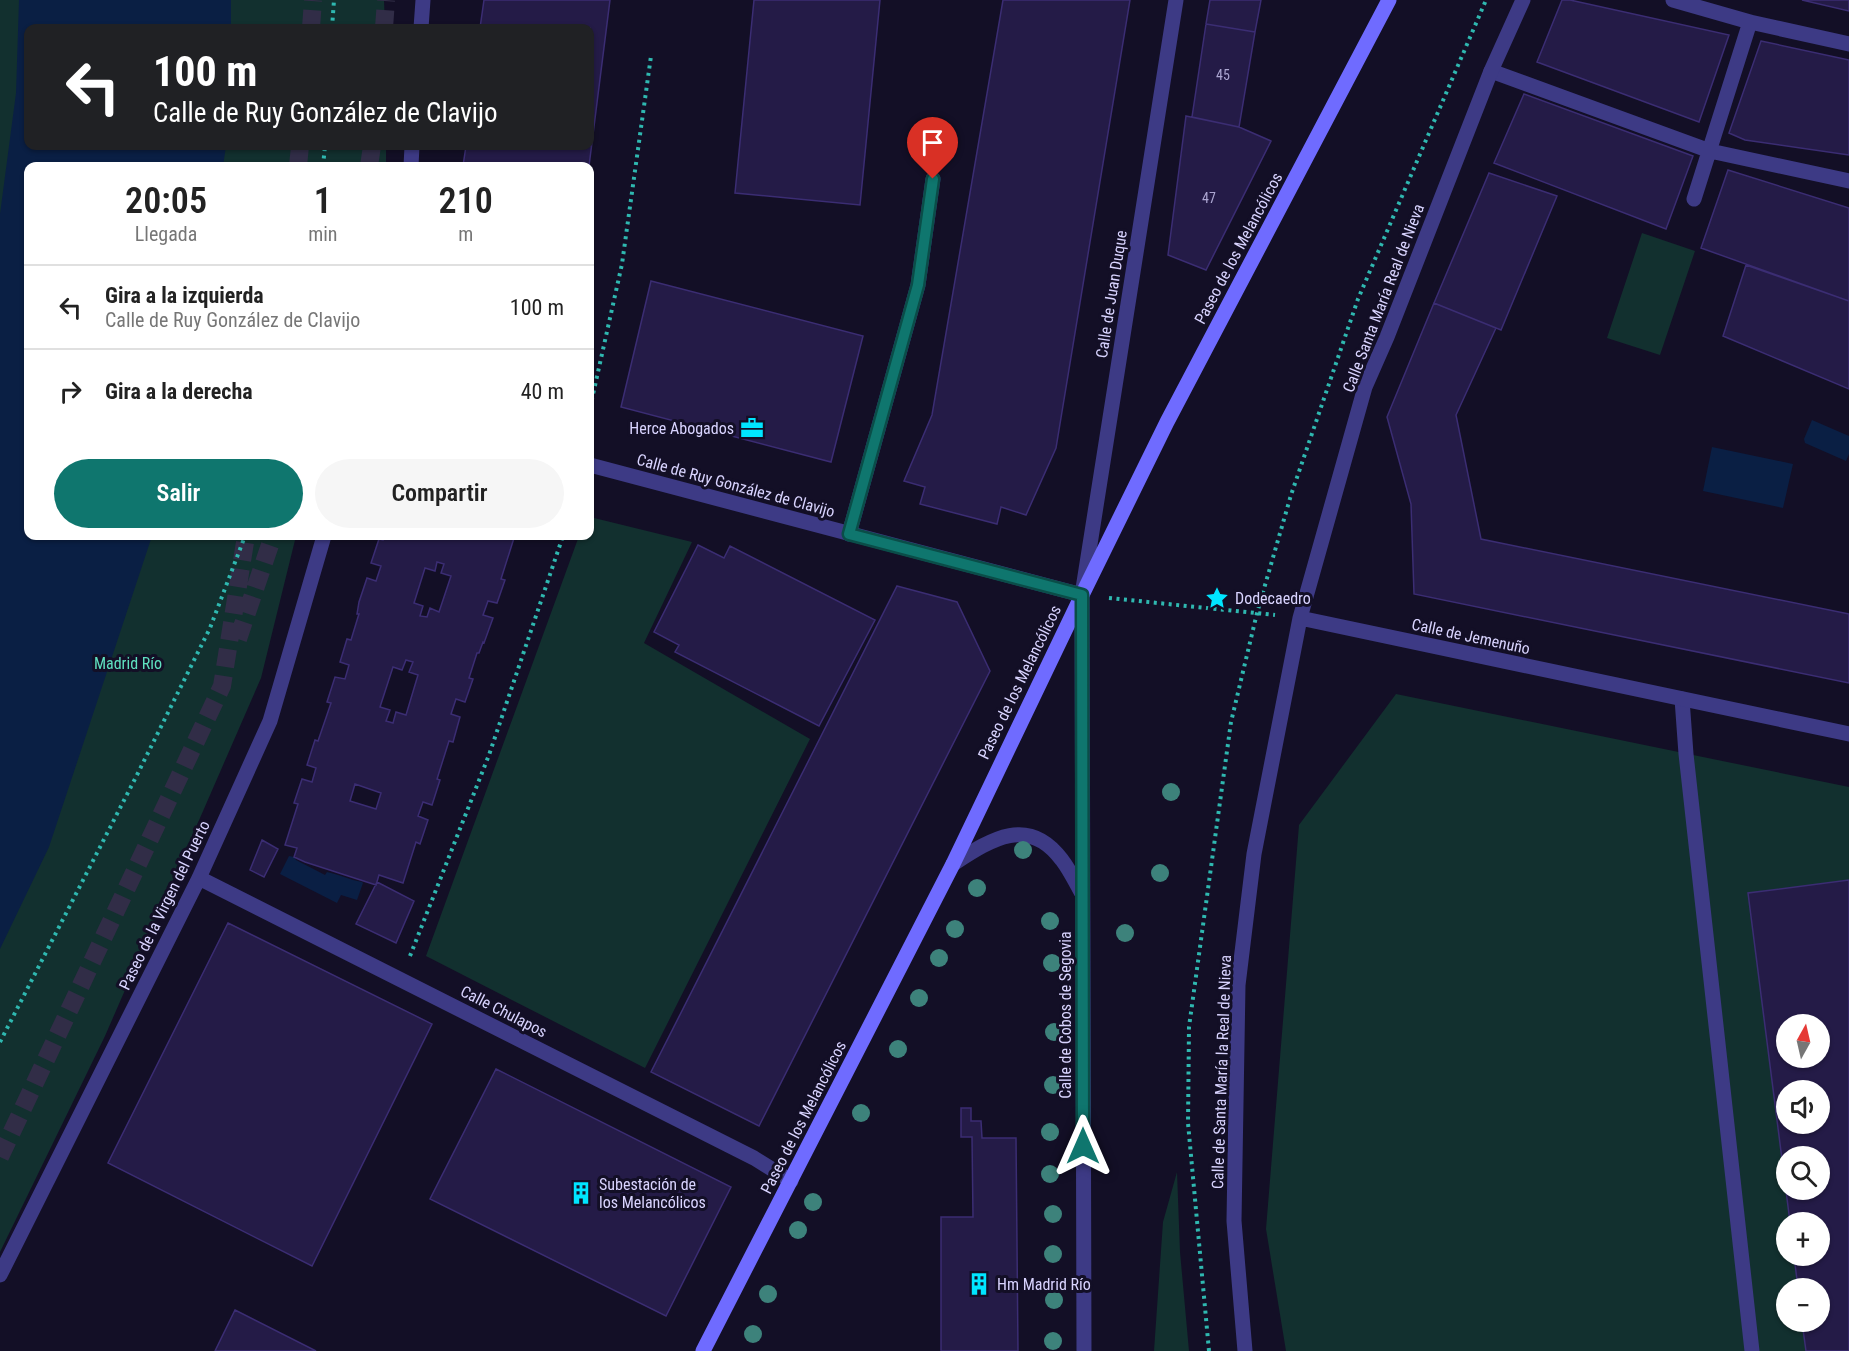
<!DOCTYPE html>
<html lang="es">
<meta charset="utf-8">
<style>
body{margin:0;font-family:"Roboto Condensed",sans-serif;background:#f6f6f6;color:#222;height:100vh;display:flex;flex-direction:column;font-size:22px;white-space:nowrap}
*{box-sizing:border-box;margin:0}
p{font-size:20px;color:#767676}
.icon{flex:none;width:33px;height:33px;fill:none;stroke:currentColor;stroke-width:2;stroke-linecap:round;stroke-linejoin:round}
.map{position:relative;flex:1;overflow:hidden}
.drawer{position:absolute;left:24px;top:162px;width:570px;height:378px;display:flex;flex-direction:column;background:#fff;border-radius:12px;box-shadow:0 2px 4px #0004}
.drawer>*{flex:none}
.top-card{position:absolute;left:24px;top:24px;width:570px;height:126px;border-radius:12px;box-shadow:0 2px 4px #0004;background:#202124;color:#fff;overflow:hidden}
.needle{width:39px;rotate:8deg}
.buttons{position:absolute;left:1776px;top:1014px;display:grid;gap:12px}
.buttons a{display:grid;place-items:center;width:54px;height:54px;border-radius:50%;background:#fff;box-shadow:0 2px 4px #0004;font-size:30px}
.pin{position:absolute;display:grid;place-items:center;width:51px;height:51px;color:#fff;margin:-62px -26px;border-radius:50% 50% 50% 0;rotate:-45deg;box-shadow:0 0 6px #0007}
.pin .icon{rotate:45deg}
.me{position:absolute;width:66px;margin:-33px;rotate:0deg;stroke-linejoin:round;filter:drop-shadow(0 0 4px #0008)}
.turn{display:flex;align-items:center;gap:21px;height:126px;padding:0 30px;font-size:27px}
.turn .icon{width:78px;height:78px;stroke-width:2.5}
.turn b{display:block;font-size:42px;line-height:51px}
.eta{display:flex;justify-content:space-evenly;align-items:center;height:102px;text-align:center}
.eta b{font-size:36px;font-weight:600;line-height:42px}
.primary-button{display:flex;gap:12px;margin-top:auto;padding:12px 30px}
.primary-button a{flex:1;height:69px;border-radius:36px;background:#0f766e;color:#fff;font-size:24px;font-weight:600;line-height:69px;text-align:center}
.primary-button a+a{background:#f6f6f6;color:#222}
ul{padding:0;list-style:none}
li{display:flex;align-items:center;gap:18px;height:84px;padding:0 30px;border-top:2px solid #e0e0e0}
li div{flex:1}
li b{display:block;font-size:22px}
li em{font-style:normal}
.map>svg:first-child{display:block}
.green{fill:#12302f;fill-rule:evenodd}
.water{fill:#0a1f44}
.building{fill:#241b47;stroke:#3b2d73;stroke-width:1.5;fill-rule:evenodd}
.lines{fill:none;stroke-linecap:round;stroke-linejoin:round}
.highway-tunnel{stroke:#312d47;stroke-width:18;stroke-dasharray:18 9;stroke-linecap:butt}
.path{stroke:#2fb8b0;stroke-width:4;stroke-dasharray:3 4.5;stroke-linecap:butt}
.lane{stroke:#3d3a85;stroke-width:15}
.street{stroke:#3d3a85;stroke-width:15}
.secondary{stroke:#6f6bff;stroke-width:15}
.tree{fill:#3d827b}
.route-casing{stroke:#0a4d48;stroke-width:15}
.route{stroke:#0f766e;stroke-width:10}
.labels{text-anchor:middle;stroke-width:6;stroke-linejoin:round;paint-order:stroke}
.number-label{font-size:14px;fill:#aca6d1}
.street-label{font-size:16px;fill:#d9d4ff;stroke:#130f26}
.poi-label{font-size:16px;fill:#d9d4ff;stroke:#130f26;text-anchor:start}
.park-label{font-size:16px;fill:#5fe0c0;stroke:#130f26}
</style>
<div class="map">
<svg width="1849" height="1351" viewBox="0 0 1849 1351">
<rect width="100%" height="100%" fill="#130f26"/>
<!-- green -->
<path class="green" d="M 0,0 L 384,0 L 385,28 L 28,28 L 28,146 L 386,146 L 386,166 L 28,166 L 28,536 L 296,536 L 261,678 L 105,1036 L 0,1252 Z
M 1642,233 L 1695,251 L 1660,355 L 1607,338 Z
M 590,517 L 692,542 L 644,643 L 810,739 L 645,1068 L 426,956 L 579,536 L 590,536 Z
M 1396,694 L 1849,787 L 1849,1351 L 1286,1351 L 1266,1229 L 1299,825 ZM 1786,1024 L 1820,1024 L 1820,1058 L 1786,1058 ZM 1786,1090 L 1820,1090 L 1820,1124 L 1786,1124 ZM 1786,1156 L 1820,1156 L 1820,1190 L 1786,1190 ZM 1786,1222 L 1820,1222 L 1820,1256 L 1786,1256 ZM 1786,1288 L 1820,1288 L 1820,1322 L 1786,1322 Z
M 1177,1172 L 1180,1252 L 1189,1351 L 1154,1351 L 1163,1222 Z"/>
<!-- water -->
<path class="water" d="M 19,0 L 231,0 L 231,28 L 28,28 L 28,146 L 226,146 L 223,166 L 28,166 L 28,536 L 152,536 L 49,847 L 0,949 L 0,214 L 16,93 Z
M 1812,420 L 1849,436 L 1849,454 L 1846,461 L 1805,443 L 1804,439 Z
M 1712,447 L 1793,464 L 1783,508 L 1703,491 Z
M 289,856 L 294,857 L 296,860 L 325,875 L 327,872 C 338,874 350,880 362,882 L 363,883 L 357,900 L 341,895 L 337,903 L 280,874 Z"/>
<!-- building -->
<path class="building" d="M 484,0 L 610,0 L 589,166 L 463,166 L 466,146 L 590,146 L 590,28 L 480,28 Z
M 754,0 L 880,0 L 860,205 L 735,193 Z
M 1003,0 L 1130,0 L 1056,448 L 1026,515 L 1001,507 L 997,524 L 920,504 L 925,487 L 904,481 L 932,415 Z
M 1210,0 L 1261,0 L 1255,32 L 1206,24 Z
M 1562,0 L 1570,0 L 1729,35 L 1699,122 L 1537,62 Z
M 1802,0 L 1849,0 L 1849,11 Z
M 1206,24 L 1255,32 L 1239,127 L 1192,117 Z
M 1761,41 L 1849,60 L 1849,155 L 1745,140 L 1729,133 Z
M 1524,94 L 1693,156 L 1666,229 L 1494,163 Z
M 1186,116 L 1239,127 L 1271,141 L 1206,270 L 1168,255 Z
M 1728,170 L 1849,208 L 1849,301 L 1701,248 Z
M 1489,173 L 1557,196 L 1501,330 L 1434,303 Z
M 1746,265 L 1849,301 L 1849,389 L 1723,336 Z
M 651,281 L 863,336 L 831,462 L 621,407 Z
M 1434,303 L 1496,328 L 1456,415 L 1481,539 L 1849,614 L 1849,683 L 1414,594 L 1411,504 L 1387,417 Z
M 384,536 L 513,536 L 514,538 L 501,579 L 505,580 L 497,603 L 488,601 L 483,615 L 493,618 L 484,643 L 483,642 L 479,653 L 477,653 L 469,678 L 473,679 L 465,702 L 456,699 L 451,714 L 460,717 L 453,742 L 449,741 L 437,779 L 440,780 L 432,805 L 423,802 L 418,816 L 428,820 L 420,844 L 416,842 L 403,883 L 379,875 L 376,885 L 305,862 L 294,857 L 297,848 L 285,845 L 298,804 L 294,803 L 302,779 L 312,782 L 316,768 L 307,765 L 315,740 L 318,741 L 331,703 L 327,702 L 335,677 L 345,679 L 349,665 L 340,662 L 347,639 L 351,640 L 358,617 L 359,614 L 357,614 L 359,602 L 367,578 L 376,581 L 381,566 L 371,563 L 379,539 L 383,540 ZM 437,562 L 444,564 L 441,573 L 451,576 L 439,612 L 430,608 L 427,617 L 420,616 L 423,606 L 414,603 L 425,568 L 435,571 ZM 406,660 L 413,662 L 409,672 L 418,675 L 406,715 L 396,712 L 393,723 L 386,721 L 390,710 L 380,707 L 393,667 L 402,670 ZM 355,784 L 381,793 L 376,809 L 350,801 Z
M 698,545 L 724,558 L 730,546 L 875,620 L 819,726 L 675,652 L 679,645 L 654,632 Z
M 897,586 L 957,602 L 990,671 L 759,1126 L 651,1072 Z
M 262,840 L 278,849 L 264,877 L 250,870 Z
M 1849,880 L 1849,1351 L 1806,1351 L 1802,1322 L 1820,1322 L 1820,1288 L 1798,1288 L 1794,1256 L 1820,1256 L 1820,1222 L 1790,1222 L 1748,893 ZM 1786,1024 L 1820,1024 L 1820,1058 L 1786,1058 ZM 1786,1090 L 1820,1090 L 1820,1124 L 1786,1124 ZM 1786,1156 L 1820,1156 L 1820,1190 L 1786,1190 Z
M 377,882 L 414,901 L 396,943 L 356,924 Z
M 228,923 L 432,1024 L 312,1266 L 108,1163 Z
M 496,1069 L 731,1187 L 666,1316 L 430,1199 Z
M 961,1108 L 971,1108 L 971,1121 L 981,1121 L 982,1138 L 1016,1138 L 1018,1351 L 941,1351 L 941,1217 L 973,1217 L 972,1137 L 961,1137 Z
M 235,1310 L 316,1351 L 215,1351 Z"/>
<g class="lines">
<!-- highway-tunnel -->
<path class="highway-tunnel" d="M 311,28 L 313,0
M 384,28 L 386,0
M 298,166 L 300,146
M 369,166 L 372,146
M 238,639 L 273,536
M 0,1157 L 222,686 L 246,536"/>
<!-- path -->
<path class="path" d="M 332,28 L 334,0
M 323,166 L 325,146
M 590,408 L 622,264 L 651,56
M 1109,598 L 1275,615
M 410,956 L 489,755 L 563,536
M 0,1042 L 137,775 L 210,628 L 245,536
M 1209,1351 L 1188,1123 L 1189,1027 L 1231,722 L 1257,613 L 1291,495 L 1358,299 L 1486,0"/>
<!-- lane -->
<path class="lane" d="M 1673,0 L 1750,22 L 1849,44
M 1491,71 L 1710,151 L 1849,181
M 1694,199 L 1750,22
M 849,534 L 918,285 L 933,179
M 1682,699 L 1686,754 L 1752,1351"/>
<!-- street -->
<path class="street" d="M 421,28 L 423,0
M 411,166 L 412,146
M 590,465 L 1082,595
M 1300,618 L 1849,734
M 953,864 C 990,840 1028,814 1062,860 C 1069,869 1075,881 1081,892
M 199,878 L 754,1158 L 791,1181
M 0,1275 L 199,878 L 270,721 L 324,536
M 1084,1351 L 1082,595 L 1176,0
M 1245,1351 L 1234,1221 L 1238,985 L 1254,854 L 1300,618 L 1365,387 L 1387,337 L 1491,71 L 1523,0"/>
<!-- secondary -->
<path class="secondary" d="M 703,1351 L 953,864 L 1082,595 L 1167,422 L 1389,0"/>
</g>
<!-- trees -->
<g class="tree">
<circle cx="1171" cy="792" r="9"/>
<circle cx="1023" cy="850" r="9"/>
<circle cx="1160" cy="873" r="9"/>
<circle cx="977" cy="888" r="9"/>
<circle cx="1050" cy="921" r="9"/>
<circle cx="955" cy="929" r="9"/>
<circle cx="1125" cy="933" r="9"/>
<circle cx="939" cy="958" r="9"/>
<circle cx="1052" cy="963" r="9"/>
<circle cx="919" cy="998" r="9"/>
<circle cx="1054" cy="1032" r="9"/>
<circle cx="898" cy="1049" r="9"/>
<circle cx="1053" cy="1085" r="9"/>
<circle cx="861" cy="1113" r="9"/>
<circle cx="1050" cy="1132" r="9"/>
<circle cx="1050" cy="1174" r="9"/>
<circle cx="813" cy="1202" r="9"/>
<circle cx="1053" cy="1214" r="9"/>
<circle cx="798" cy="1230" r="9"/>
<circle cx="1053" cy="1254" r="9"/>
<circle cx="768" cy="1294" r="9"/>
<circle cx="1054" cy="1300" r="9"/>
<circle cx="753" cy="1334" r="9"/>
<circle cx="1053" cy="1341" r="9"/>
</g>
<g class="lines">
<!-- route casing -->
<g class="route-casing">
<path id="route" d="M 933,179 L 918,285 L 849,534 L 1082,595 L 1083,1146"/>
</g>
<!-- route -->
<use href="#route" class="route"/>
</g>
<!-- icons -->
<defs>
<g id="office-bare" transform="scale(1.8)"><path d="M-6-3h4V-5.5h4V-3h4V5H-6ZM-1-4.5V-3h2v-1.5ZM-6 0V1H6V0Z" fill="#00e5ff" stroke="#130f26" stroke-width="2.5" paint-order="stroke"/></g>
<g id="sight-bare" transform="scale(1.8)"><path d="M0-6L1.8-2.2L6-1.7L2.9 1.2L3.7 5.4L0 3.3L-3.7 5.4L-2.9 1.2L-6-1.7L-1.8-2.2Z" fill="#00e5ff" stroke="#130f26" stroke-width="2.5" paint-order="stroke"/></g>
<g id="building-bare" transform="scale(1.8)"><path d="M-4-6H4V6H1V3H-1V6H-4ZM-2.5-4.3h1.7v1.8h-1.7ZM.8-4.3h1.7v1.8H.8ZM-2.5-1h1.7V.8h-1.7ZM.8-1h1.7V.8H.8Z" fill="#00e5ff" stroke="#130f26" stroke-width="2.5" paint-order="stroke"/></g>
</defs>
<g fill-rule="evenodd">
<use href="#office-bare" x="752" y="428"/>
<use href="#sight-bare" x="1217" y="598"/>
<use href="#building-bare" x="581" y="1193"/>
<use href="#building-bare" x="979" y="1284"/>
</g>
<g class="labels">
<!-- number labels -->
<g class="number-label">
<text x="1223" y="80">45</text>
<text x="1209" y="203">47</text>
</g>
<!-- street labels -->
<g class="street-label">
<text transform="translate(1238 248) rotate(-62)" y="6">Paseo de los Melancólicos</text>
<text transform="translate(1111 294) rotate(-81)" y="6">Calle de Juan Duque</text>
<text transform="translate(1383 298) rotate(-69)" y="6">Calle Santa María Real de Nieva</text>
<text transform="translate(736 485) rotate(15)" y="6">Calle de Ruy González de Clavijo</text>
<text transform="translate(1471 636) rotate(12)" y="6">Calle de Jemenuño</text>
<text transform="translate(1019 682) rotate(-64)" y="6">Paseo de los Melancólicos</text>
<text transform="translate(164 905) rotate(-64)" y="6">Paseo de la Virgen del Puerto</text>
<text transform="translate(504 1011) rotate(27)" y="6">Calle Chulapos</text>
<text transform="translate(1065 1015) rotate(-90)" y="6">Calle de Cobos de Segovia</text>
<text transform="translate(1221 1072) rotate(-88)" y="6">Calle de Santa María la Real de Nieva</text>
<text transform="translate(803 1117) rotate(-63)" y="6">Paseo de los Melancólicos</text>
</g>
<!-- poi labels -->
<g class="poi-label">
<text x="734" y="434" text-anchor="end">Herce Abogados</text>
<text x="1235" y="604">Dodecaedro</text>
<text x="599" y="1190">Subestación de<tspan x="599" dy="18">los Melancólicos</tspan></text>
<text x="997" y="1290">Hm Madrid Río</text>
</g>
<!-- park labels -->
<g class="park-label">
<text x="128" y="669">Madrid Río</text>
</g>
</g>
</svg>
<div class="buttons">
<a><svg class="needle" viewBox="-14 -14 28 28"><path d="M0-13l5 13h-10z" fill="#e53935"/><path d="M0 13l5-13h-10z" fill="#767676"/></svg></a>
<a><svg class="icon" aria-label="sound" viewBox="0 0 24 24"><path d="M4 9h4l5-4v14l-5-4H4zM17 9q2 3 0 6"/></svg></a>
<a><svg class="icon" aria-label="search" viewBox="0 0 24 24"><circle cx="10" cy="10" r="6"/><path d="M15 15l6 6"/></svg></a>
<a>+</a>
<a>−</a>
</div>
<div class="pin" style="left:933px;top:179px;background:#d93025"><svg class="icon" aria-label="arrive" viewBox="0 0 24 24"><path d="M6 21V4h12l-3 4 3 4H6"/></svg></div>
<svg class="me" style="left:1083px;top:1146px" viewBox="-20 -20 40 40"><path d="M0-17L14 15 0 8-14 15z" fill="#0f766e" stroke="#fff" stroke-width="4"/></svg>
<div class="top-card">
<div class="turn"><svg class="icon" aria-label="left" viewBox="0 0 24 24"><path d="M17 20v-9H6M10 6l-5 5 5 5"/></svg><div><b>100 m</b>Calle de Ruy González de Clavijo</div></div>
</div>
<section class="drawer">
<div class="eta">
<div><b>20:05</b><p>Llegada</p></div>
<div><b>1</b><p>min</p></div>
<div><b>210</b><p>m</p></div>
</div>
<ul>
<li><svg class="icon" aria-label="left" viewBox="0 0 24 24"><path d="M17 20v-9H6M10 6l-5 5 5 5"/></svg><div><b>Gira a la izquierda</b><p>Calle de Ruy González de Clavijo</p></div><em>100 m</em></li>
<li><svg class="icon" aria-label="right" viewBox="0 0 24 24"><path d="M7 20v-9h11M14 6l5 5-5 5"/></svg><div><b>Gira a la derecha</b></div><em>40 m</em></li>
</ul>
<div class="primary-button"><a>Salir</a><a>Compartir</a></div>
</section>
</div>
